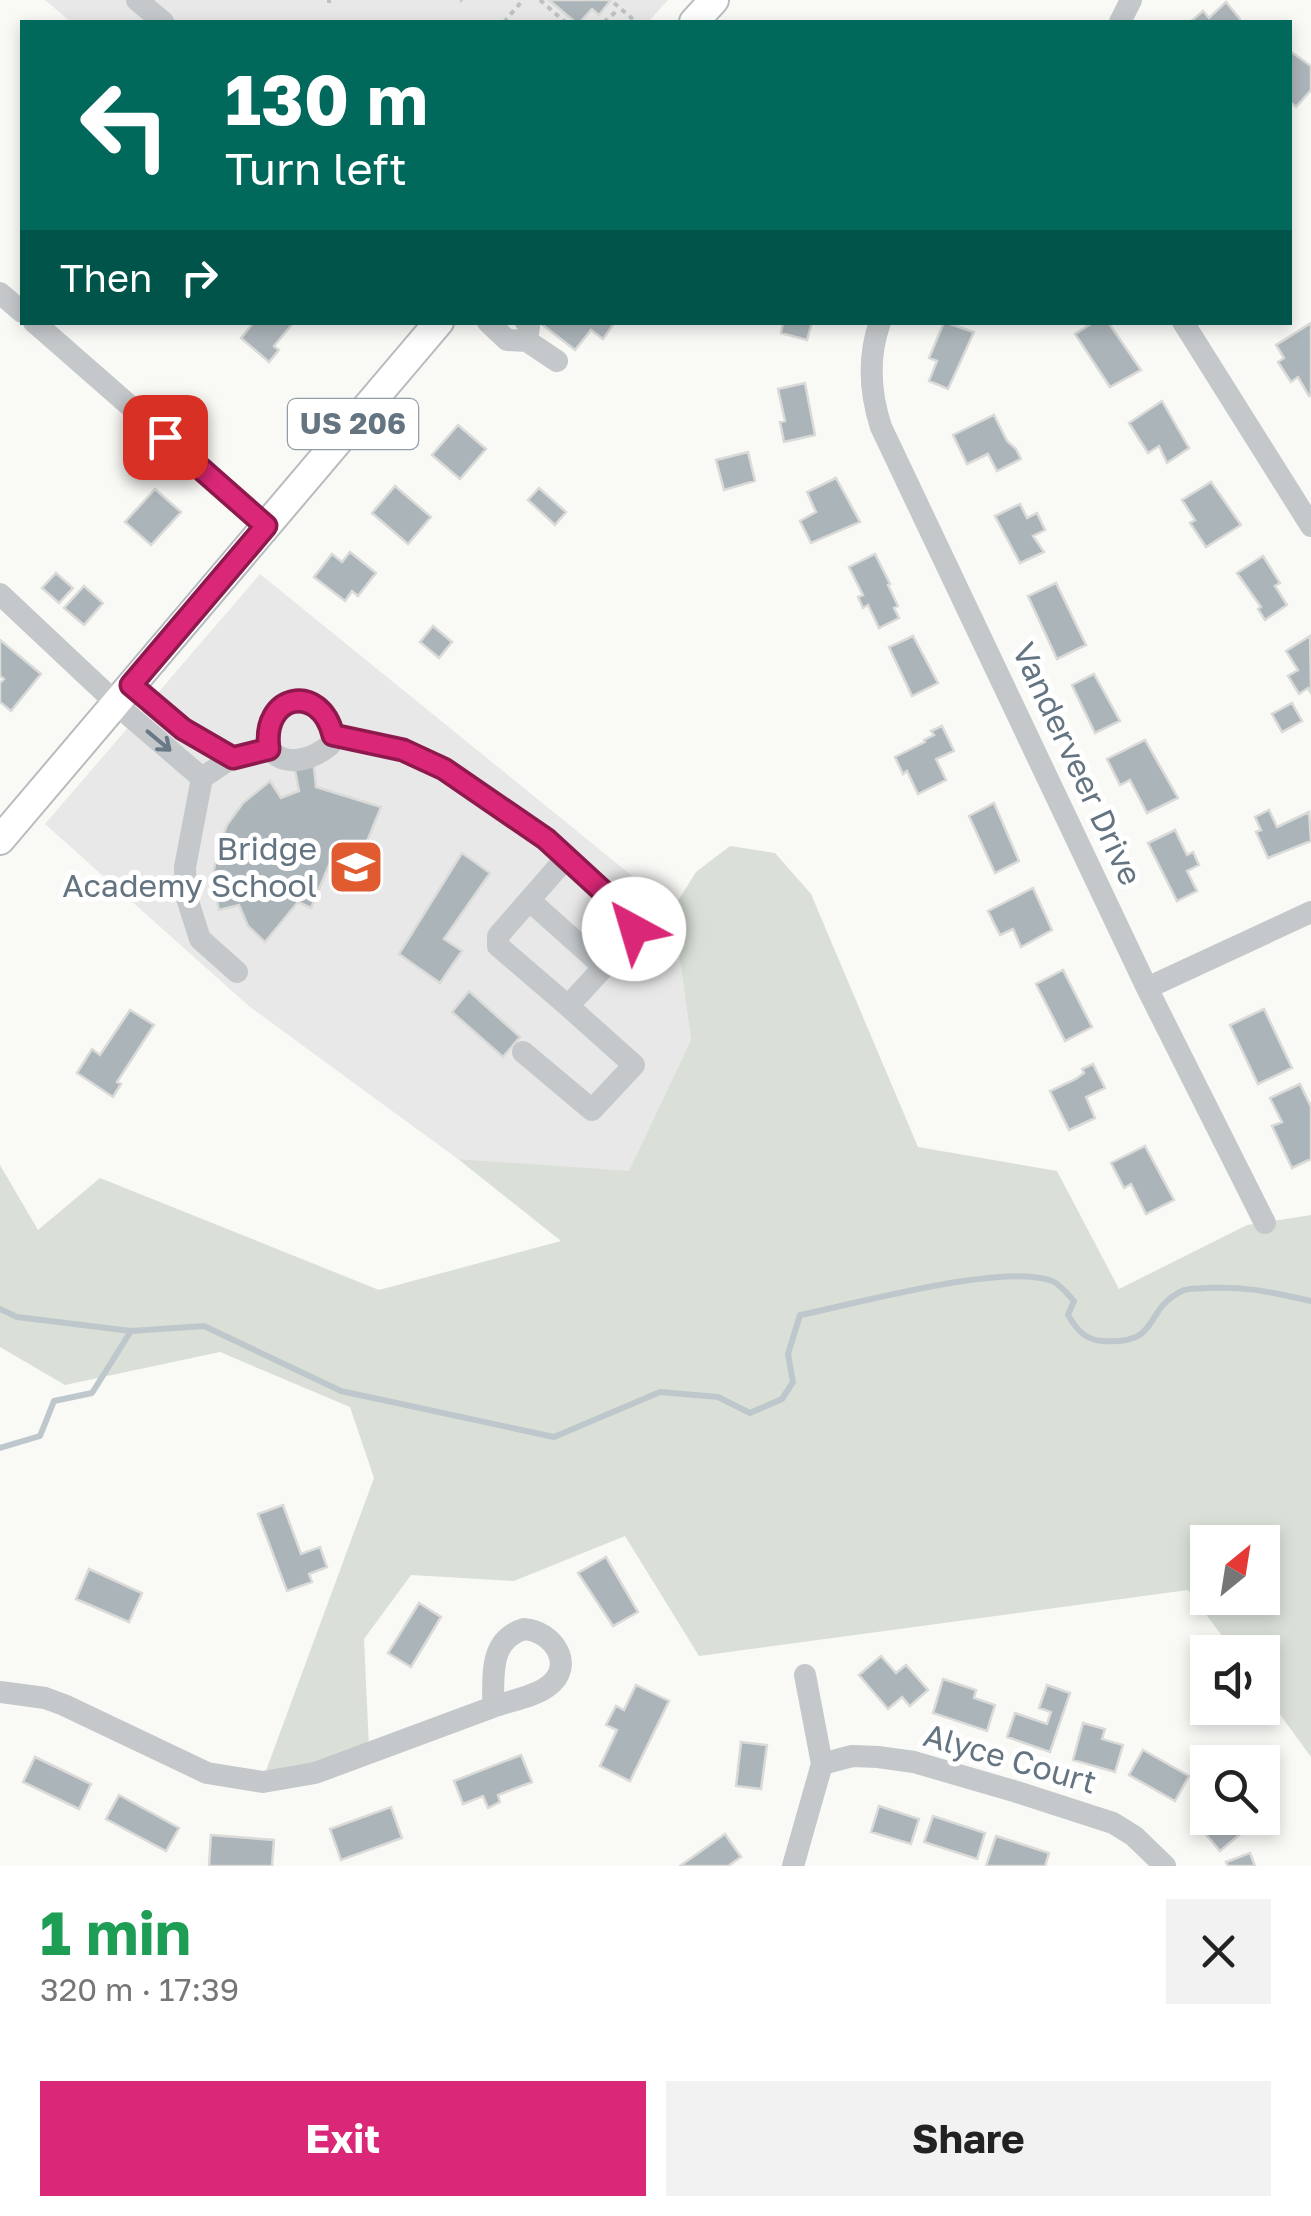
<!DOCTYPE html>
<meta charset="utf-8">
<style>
body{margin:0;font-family:"Golos Text",sans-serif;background:#f2f2f2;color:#222;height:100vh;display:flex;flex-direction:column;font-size:38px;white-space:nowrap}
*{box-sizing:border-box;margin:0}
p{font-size:32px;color:#767676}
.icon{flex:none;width:55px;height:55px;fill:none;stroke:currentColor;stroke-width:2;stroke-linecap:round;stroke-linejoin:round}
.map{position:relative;height:1866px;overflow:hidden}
.side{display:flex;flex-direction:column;background:#fff;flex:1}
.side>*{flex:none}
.banner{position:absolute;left:20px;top:20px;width:1272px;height:305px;border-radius:0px;box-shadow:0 5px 15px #0003;background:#00695c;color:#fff;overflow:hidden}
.needle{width:65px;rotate:30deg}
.controls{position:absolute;left:1190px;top:1525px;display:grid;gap:20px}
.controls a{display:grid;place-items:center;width:90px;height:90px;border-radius:0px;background:#fff;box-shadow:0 5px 15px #0003;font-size:50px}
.pin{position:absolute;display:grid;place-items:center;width:85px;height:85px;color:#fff;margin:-42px;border-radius:20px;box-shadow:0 5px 15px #0006}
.me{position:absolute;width:110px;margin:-55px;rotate:321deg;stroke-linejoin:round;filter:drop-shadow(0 0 8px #0008)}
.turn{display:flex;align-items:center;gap:35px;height:210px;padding:0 40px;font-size:45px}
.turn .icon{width:130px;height:130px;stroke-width:2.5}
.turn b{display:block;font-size:70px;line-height:85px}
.then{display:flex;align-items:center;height:95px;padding:0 40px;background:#0003;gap:20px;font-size:38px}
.round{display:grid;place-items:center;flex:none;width:105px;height:105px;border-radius:0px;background:#f2f2f2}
.summary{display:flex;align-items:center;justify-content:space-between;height:170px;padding:0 40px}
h1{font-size:60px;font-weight:700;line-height:75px;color:#1e9e55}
.button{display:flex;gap:20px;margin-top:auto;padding:20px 40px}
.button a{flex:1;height:115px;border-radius:0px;background:#db2777;color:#fff;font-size:40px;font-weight:700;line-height:115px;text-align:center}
.button a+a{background:#f2f2f2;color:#222}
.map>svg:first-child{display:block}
.built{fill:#e7e8e7}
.green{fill:#dae0d7;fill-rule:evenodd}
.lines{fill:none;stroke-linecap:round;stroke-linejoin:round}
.stream{stroke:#bec8cc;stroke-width:6}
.building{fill:#abb4b9;stroke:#dadad8;stroke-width:2.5}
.major-casing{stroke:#b7bcbf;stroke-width:32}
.path{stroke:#bec0c3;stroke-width:4;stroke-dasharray:5 5;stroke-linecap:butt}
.minor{stroke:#c4c8cb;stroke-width:22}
.major{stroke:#fff;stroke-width:28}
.oneway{stroke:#697885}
.route-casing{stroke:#8e194d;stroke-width:25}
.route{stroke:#db2777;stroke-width:18}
.labels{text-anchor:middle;stroke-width:10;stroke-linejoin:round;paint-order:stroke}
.shield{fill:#fff;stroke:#929ea7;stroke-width:2.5}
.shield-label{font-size:30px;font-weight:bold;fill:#647481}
.street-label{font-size:32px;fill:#647481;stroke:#fff}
.poi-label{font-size:32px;fill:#647481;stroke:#fff;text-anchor:end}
</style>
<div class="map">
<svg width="1311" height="1866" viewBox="0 0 1311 1866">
<rect width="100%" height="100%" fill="#f9f9f6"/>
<!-- built -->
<path class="built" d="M 45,0 L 668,0 L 648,22 L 71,22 Z
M 260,574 L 673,909 L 691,1040 L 629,1172 L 458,1159 L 250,1007 L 45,824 Z"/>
<!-- green -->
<path class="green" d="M 730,846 L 775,853 L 811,894 L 918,1147 L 1057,1171 L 1119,1289 L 1247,1225 L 1311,1215 L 1311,1757 L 1263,1691 L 1262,1652 L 1234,1652 L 1188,1590 L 699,1656 L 625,1536 L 514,1581 L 411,1575 L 364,1639 L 369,1748 L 260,1787 L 374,1478 L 350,1407 L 220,1352 L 65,1385 L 0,1347 L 0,1165 L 38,1230 L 100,1178 L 379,1290 L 561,1241 L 458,1159 L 629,1171 L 691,1040 L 673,909 L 696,872 ZM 1208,1542 L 1262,1542 L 1262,1598 L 1208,1598 Z"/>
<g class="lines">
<!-- stream -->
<path class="stream" d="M 0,1309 L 17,1317 L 131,1331 L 204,1326 L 341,1391 L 554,1437 L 660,1392 L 718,1397 L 750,1413 L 782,1399 L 793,1382 L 788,1354 L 800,1315 C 855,1304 1005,1262 1052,1281 C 1060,1284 1068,1295 1074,1301 L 1068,1315 C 1077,1330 1085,1340 1103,1341 C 1162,1345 1142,1310 1182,1291 C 1188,1288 1197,1289 1205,1288 C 1247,1286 1270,1292 1311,1301
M 0,1448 L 40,1436 L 54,1401 L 92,1393 L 131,1331"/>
</g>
<!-- building -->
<path class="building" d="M 549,0 L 611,0 L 599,15 L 592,9 L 580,22 L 575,22 Z
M 1226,2 L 1240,19 L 1240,22 L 1190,22 L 1203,11 L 1209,18 Z
M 1290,51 L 1311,66 L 1311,90 L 1296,107 L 1290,102 Z
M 254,322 L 294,322 L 274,346 L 279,350 L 269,362 L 241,338 Z
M 539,322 L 615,322 L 603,339 L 591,330 L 575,350 Z
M 783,322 L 812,322 L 807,340 L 781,333 Z
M 944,322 L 974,332 L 948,389 L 929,381 L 937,361 L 929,358 Z
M 1094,322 L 1108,322 L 1141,370 L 1110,387 L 1075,334 Z
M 1311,323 L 1311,395 L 1309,396 L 1298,377 L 1291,382 L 1278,362 L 1284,358 L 1276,345 Z
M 805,383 L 815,435 L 784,442 L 780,422 L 785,421 L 778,389 Z
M 1162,401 L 1189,448 L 1167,463 L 1159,446 L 1148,453 L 1129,423 Z
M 994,415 L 1007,441 L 1016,449 L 1021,459 L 997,471 L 988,454 L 967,464 L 953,435 Z
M 458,425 L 486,449 L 460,479 L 432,455 Z
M 748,452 L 755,481 L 724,490 L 716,460 Z
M 836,478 L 860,522 L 811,543 L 800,521 L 816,512 L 807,492 Z
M 1211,482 L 1241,525 L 1206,547 L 1190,523 L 1195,520 L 1182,500 Z
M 395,486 L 431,517 L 408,544 L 372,513 Z
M 539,488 L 566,512 L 555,525 L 528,500 Z
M 155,489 L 181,512 L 151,545 L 125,522 Z
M 1020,504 L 1027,518 L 1037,513 L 1045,530 L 1033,536 L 1044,552 L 1020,563 L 995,516 Z
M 350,552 L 376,573 L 358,596 L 352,591 L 345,601 L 314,577 L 332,554 L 342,562 Z
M 875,554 L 890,584 L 888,585 L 898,606 L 894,608 L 899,618 L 879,628 L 868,605 L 863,608 L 858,597 L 863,595 L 849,567 Z
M 1263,556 L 1280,583 L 1275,586 L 1287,605 L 1265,620 L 1258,609 L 1261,607 L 1237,573 Z
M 56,573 L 73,588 L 59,603 L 42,588 Z
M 1056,583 L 1086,645 L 1057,659 L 1028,596 Z
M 84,586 L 103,603 L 84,625 L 64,608 Z
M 433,626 L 452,642 L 439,658 L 420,642 Z
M 913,636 L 938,683 L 912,696 L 889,647 Z
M 1310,636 L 1311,693 L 1308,688 L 1299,694 L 1288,676 L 1298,670 L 1286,651 Z
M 0,640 L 41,674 L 11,711 L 0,702 L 0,683 L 4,679 L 0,676 Z
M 1094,674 L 1120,721 L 1095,733 L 1072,685 Z
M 1292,703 L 1302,721 L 1282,732 L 1272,714 Z
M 942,726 L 954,751 L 936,759 L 946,780 L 918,794 L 907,771 L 903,774 L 895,757 L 925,742 L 924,740 L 934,735 L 931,731 Z
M 1145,740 L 1178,798 L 1147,813 L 1130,780 L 1120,785 L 1107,759 Z
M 313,757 L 316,787 L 381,807 L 359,861 L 335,851 L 311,908 L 298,902 L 265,942 L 248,926 L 239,905 L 219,910 L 212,879 L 218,849 L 227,825 L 243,803 L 270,781 L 281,798 L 299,791 L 293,760 Z
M 994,803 L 1019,861 L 995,873 L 969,816 Z
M 1269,810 L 1277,827 L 1309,812 L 1311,841 L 1268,858 L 1256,832 L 1261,830 L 1255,817 Z
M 1175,830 L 1187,855 L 1193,852 L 1199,865 L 1187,871 L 1197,891 L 1177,901 L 1148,843 Z
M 462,853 L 490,873 L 444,939 L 462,951 L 440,983 L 399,954 Z
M 1033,888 L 1052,930 L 1021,947 L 1013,929 L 1000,935 L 988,911 Z
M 1063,970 L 1092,1027 L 1065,1041 L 1036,984 Z
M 469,991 L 520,1037 L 503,1057 L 452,1012 Z
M 1264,1009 L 1292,1068 L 1258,1084 L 1230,1025 Z
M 130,1010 L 154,1025 L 117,1082 L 121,1084 L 113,1097 L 77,1073 L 92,1049 L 100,1055 Z
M 1093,1064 L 1105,1088 L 1086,1097 L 1095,1118 L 1069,1130 L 1050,1091 L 1076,1079 L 1084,1073 L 1082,1069 Z
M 1300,1084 L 1311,1107 L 1311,1159 L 1292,1168 L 1272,1126 L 1282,1122 L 1270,1098 Z
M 1145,1146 L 1174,1200 L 1146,1214 L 1131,1184 L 1124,1188 L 1111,1163 Z
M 283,1505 L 301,1554 L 320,1547 L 327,1567 L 309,1574 L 312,1582 L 287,1591 L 258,1514 Z
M 606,1557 L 638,1612 L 613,1626 L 578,1573 Z
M 89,1569 L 142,1593 L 129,1622 L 76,1599 Z
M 419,1603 L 441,1617 L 411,1667 L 388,1653 Z
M 881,1656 L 896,1673 L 906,1665 L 928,1690 L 910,1706 L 902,1697 L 888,1709 L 859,1675 Z
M 943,1679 L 976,1690 L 974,1698 L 995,1705 L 987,1731 L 933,1713 Z
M 636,1685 L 669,1701 L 630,1781 L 600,1766 L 617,1730 L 606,1725 L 616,1706 L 624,1710 Z
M 1047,1685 L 1070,1693 L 1050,1752 L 1007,1737 L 1015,1713 L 1047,1724 L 1051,1712 L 1039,1708 Z
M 1083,1723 L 1105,1729 L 1102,1739 L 1123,1745 L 1115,1772 L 1073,1760 Z
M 741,1742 L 767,1745 L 761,1789 L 736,1786 Z
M 1143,1750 L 1189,1776 L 1175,1801 L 1129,1775 Z
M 521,1755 L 532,1782 L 498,1795 L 500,1802 L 488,1808 L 483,1796 L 463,1804 L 454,1781 Z
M 35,1757 L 91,1784 L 79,1809 L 23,1782 Z
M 119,1795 L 179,1828 L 166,1851 L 106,1819 Z
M 1208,1803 L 1208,1818 L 1243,1818 L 1250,1826 L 1220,1851 L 1191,1817 Z
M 879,1806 L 919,1819 L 911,1844 L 871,1832 Z
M 391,1807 L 402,1838 L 341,1860 L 330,1829 Z
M 933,1816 L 985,1833 L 977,1859 L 924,1842 Z
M 725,1834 L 741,1857 L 728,1866 L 680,1866 Z
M 211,1835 L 274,1840 L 272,1866 L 209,1866 Z
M 996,1836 L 1049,1853 L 1045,1866 L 986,1866 Z
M 1250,1853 L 1255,1866 L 1228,1866 L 1226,1862 Z"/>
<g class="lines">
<!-- major casing -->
<g class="major-casing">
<path id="major" d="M 694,22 L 714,0
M 0,840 L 439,322"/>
</g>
<!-- path -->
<path class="path" d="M 461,0 L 462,1
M 540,0 L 565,22
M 329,3 L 329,0
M 614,3 L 636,22
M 504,22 L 523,0
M 604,22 L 619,9"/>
<!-- minor -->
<path class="minor" d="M 137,0 L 163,22
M 1120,22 L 1131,0
M 0,293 L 22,312
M 34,322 L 267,526
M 488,322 L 507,340 L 527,341 L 529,326 L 526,322
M 880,322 C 868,356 870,393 881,427 L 1147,988 L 1265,1223
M 1183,322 L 1311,526
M 527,341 L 557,361
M 0,594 L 132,718 L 202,778
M 131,685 L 183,729 L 233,757
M 294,701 C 319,702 338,720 330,745 C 312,760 286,768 269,749 C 265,725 270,709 294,701 Z
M 333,735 L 403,750 L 444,769 L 545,839 L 632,918 L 634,929 L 628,941 L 568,1006 L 498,946 L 498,936 L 566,858
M 529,900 L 604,967
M 237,972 L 200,939 L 186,895 L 185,867 L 202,778 L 233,757 L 269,749
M 1147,988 L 1311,912
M 523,1052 L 592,1110 L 634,1065 L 568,1006
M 524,1629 C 553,1631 577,1666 547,1687 C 533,1697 509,1701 493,1707 C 494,1677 488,1640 524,1629 Z
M 0,1692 L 45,1698 L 64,1705 L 207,1773 L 263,1782 L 315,1773 L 493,1707
M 822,1764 L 852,1756 L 878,1757 L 914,1762 L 1017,1792 L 1113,1823 L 1134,1836 L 1165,1866
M 793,1866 L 822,1764 L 805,1675"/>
<!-- major -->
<use href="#major" class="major"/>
</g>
<!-- one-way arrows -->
<defs><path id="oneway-shaft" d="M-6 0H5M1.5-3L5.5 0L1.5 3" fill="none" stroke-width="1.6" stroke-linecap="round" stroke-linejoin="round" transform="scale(2.5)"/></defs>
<use class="oneway" href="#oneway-shaft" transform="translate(159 741) rotate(40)"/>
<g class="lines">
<!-- route casing -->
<g class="route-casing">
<path id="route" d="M 165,437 L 266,526 L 131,685 L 183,729 L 233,758 L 269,749 C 261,694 320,682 333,735 L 403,750 L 444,769 L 546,839 L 632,918 L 634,929"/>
</g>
<!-- route -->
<use href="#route" class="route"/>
</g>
<!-- icons -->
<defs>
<g id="school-square" transform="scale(2.875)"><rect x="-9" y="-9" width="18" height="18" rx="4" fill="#e05b2f" stroke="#fff"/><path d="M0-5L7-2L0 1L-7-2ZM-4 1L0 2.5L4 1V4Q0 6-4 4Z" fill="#fff"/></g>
</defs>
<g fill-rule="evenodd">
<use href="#school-square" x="356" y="867"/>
</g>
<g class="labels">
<!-- shield labels -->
<rect class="shield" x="288" y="399" width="130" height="50" rx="8"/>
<g class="shield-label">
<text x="353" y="434">US 206</text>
</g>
<!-- street labels -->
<g class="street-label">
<text transform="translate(1077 764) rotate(65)" y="11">Vanderveer Drive</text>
<text transform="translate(1010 1759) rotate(16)" y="11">Alyce Court</text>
</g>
<!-- poi labels -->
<g class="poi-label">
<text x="317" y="860">Bridge<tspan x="317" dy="37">Academy School</tspan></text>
</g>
</g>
</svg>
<div class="controls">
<a><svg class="needle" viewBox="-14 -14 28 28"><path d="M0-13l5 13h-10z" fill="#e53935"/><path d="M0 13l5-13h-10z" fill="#767676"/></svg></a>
<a><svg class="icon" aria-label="sound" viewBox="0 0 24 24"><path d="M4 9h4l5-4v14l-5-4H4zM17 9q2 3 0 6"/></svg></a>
<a><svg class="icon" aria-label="search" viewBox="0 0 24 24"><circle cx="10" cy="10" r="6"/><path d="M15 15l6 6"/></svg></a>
</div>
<div class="pin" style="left:165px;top:437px;background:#d93025"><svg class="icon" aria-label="arrive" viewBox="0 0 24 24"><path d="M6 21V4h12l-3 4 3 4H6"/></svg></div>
<svg class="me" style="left:634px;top:929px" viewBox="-20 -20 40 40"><circle r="19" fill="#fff"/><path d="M0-13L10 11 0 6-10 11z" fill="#db2777"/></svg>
<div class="banner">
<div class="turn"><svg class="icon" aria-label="left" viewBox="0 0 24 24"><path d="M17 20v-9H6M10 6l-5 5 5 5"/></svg><div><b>130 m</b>Turn left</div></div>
<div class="then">Then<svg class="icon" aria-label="right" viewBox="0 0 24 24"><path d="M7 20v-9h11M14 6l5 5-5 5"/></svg></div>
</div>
</div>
<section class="side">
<div class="summary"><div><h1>1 min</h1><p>320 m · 17:39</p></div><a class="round"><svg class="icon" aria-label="close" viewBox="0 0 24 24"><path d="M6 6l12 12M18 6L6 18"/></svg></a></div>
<div class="button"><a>Exit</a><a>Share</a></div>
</section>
